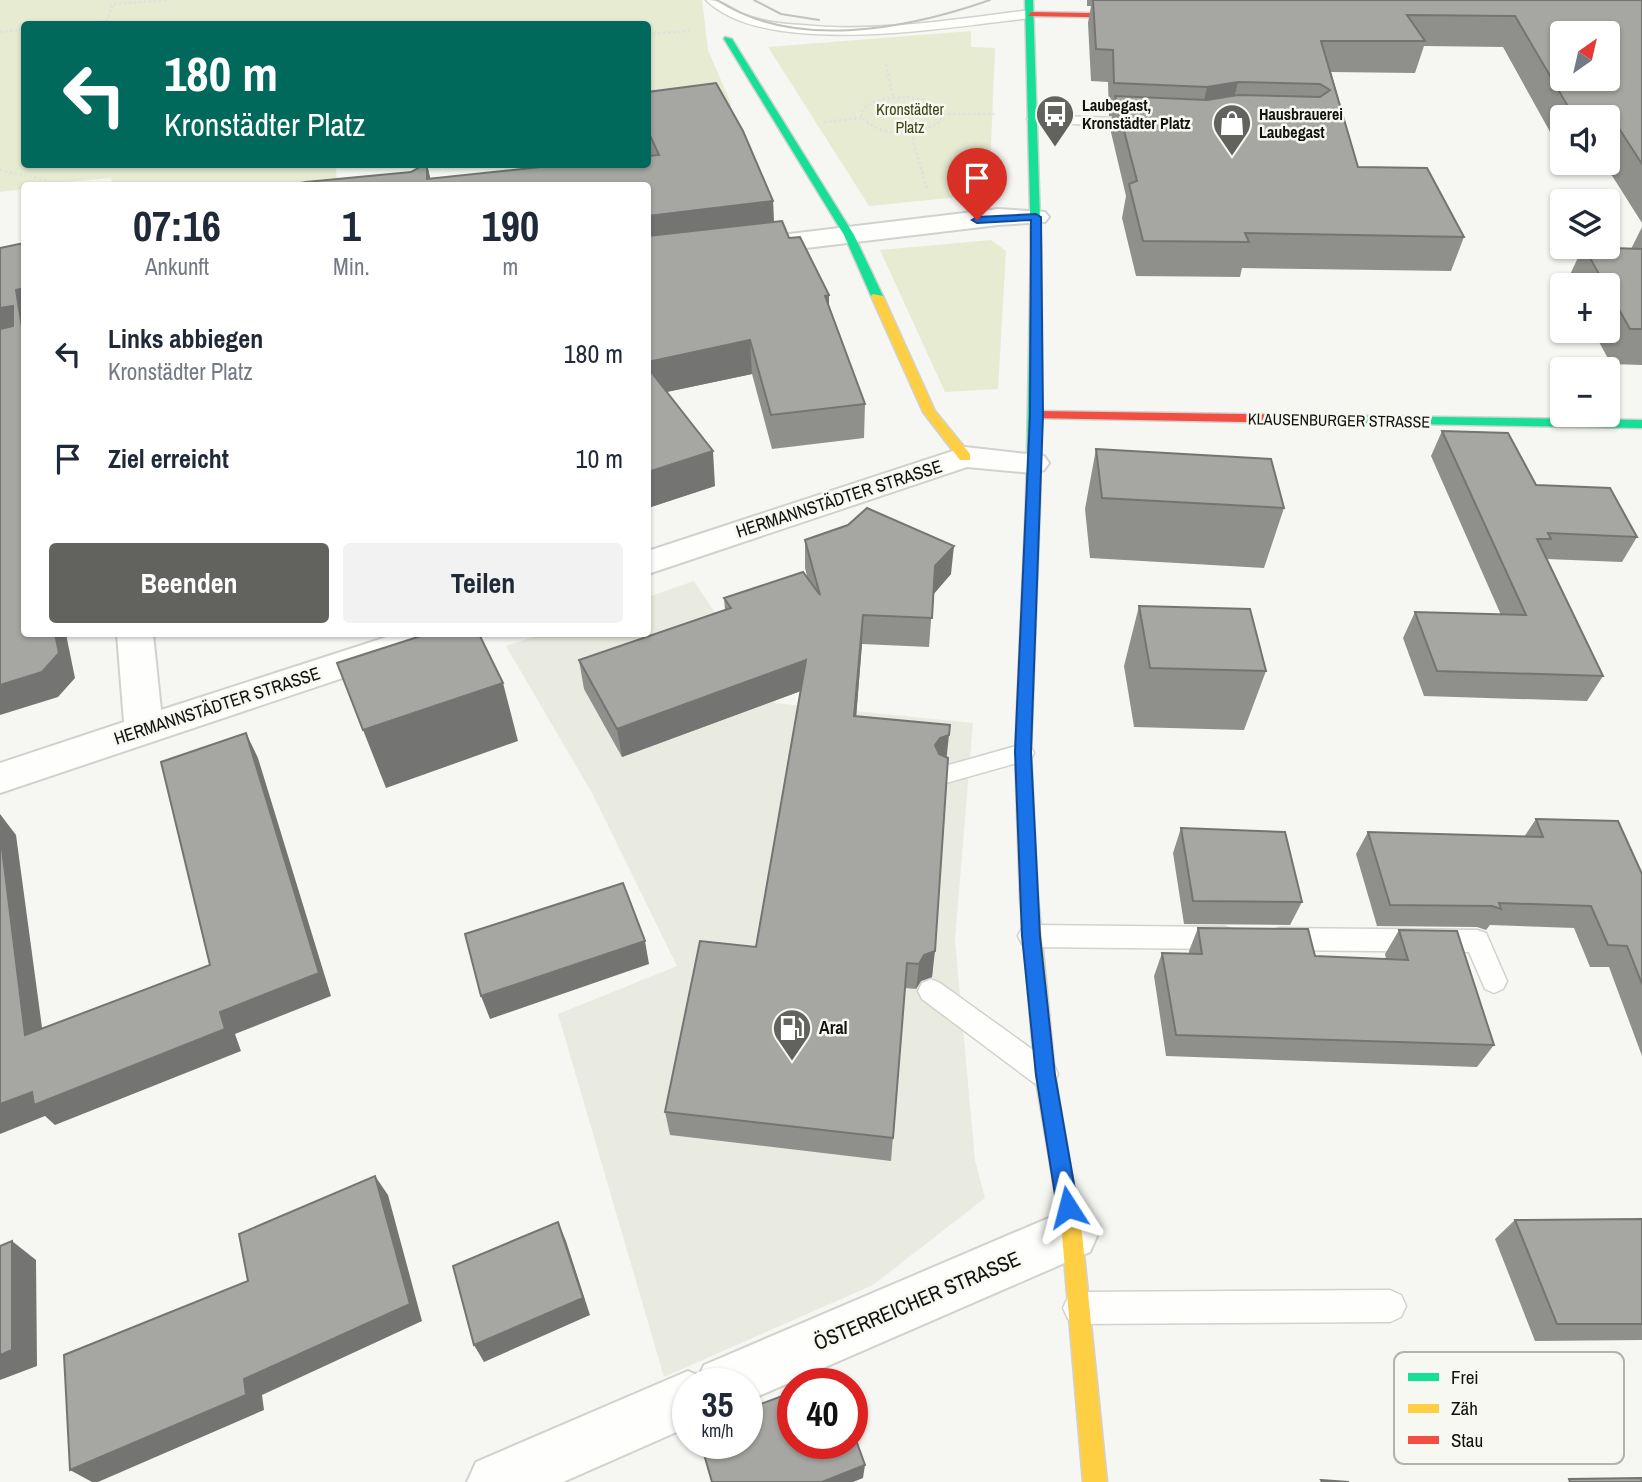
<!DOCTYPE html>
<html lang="de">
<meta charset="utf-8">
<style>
body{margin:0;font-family:"Archivo Narrow",sans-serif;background:#f2f2f3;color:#1f2937;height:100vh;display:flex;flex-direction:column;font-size:26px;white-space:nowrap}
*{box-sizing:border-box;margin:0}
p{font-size:23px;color:#747a83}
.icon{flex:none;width:38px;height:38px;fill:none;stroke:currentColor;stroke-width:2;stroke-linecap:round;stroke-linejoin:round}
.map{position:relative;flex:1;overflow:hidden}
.sheet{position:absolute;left:21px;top:182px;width:630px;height:455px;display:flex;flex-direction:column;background:#fff;border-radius:7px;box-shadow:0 2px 5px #0004}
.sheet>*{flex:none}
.banner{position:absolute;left:21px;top:21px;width:630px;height:147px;border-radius:7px;box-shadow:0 2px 5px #0004;background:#00695c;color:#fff;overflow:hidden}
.needle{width:46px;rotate:34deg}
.controls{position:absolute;left:1550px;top:21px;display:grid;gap:14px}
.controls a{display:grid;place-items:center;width:70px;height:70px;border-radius:7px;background:#fff;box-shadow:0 2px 5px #0004;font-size:35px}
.speed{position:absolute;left:672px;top:1368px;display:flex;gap:14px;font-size:35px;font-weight:700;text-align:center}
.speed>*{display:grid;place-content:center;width:91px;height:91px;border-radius:50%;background:#fff;box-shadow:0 2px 5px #0004;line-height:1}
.speed small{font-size:18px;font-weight:400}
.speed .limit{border:10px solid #d22;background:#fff;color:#111}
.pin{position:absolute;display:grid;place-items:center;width:60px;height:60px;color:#fff;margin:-72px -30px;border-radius:50% 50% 50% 0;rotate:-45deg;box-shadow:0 0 7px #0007}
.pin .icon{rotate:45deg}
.me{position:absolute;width:77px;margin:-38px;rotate:351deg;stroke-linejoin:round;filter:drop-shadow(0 0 5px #0008)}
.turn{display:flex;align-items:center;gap:24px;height:147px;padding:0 28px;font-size:32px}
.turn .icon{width:91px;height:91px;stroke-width:2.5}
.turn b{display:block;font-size:49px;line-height:60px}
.eta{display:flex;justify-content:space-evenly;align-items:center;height:119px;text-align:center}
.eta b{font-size:42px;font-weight:700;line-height:49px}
.button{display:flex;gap:14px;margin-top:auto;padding:14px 28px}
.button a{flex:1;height:80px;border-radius:7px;background:#62625f;color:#fff;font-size:28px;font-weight:700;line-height:80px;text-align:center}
.button a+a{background:#f2f2f3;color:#1f2937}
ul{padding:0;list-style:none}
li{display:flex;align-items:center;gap:21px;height:105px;padding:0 28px}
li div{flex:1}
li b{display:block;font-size:26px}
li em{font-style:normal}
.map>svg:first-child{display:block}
.built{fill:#e9ebe0}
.green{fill:#e7ebd2}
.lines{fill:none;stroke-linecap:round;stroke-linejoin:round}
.lane-casing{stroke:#d1d2ce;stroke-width:3}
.street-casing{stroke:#d1d2ce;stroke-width:4}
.fast-casing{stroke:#d1d2ce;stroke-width:3}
.slow-casing{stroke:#d1d2ce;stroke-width:3}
.jam-casing{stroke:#d1d2ce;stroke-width:3}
.path{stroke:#e0e0df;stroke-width:2.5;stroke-dasharray:2.5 2.5;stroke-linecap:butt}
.lane{fill:#fefefd;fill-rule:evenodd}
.street{fill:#fefefd;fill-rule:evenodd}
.fast{fill:#16e098;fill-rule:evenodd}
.slow{fill:#ffcf43;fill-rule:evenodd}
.jam{fill:#f24e42;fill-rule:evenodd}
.tram{stroke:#c1c1c0;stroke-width:2}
.wall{fill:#8f908c}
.shaded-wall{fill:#747572}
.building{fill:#a6a7a3;stroke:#747572;stroke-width:2;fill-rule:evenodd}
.route{fill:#1a73e8;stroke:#114b97;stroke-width:2}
.labels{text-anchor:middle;stroke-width:5;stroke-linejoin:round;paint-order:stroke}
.far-poi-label{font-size:16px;font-weight:bold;fill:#121210;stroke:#f7f8f1;text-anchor:start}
.far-park-label{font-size:16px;fill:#404413;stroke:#f7f8f1}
.far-street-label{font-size:16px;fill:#121210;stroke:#f7f8f1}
.street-label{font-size:18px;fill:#121210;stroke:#f7f8f1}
.poi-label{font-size:18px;font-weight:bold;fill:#121210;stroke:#f7f8f1;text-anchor:start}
.near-street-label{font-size:21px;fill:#121210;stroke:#f7f8f1}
.key{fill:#f7f8f1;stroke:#b2b3ae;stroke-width:2}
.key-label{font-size:19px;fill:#121210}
</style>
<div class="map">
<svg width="1642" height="1482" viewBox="0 0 1642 1482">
<rect width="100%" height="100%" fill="#f6f7f2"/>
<!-- built -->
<path class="built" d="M 694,581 L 775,703 L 973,723 L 955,940 L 975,1160 L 985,1198 L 873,1285 L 664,1377 L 558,1014 L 677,966 L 592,793 L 506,646 L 542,634 L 648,634 L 648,597 Z"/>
<!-- green -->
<path class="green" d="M 0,0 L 702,0 L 708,50 L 732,106 L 648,119 L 648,24 L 24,24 L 24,164 L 348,165 L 336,167 L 337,185 L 113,186 L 111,178 L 24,186 L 24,189 L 0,192 Z
M 971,31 L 971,47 L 995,48 L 989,194 L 869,206 L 768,47 Z
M 991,240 L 1006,251 L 998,389 L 945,392 L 880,250 Z"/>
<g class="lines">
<!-- lane casing -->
<g class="lane-casing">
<path id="lane" d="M 706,0 C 723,0 730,9 745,15 C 763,22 783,24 802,25 C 878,33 956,19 1031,10 L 1037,14 L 1031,18 C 952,26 766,60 706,0 Z
M 1034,115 L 1139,119 L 1146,123 L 1139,127 L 1029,122 L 1027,119 Z
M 1023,744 L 1031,747 L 1034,753 L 1031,759 L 946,783 L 938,780 L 934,774 L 938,768 Z
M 1031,925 L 1224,927 L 1233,930 L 1237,938 L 1233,946 L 1224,949 L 1031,947 L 1022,944 L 1018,936 L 1022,928 Z
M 1279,928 L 1477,930 L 1486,933 L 1507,981 L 1503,989 L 1494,993 L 1485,989 L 1469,952 L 1279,950 L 1270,947 L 1266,939 L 1270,931 Z
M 931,979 L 940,983 L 1054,1065 L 1058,1074 L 1054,1083 L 1044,1087 L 1034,1083 L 922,999 L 918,991 L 922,983 Z
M 1390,1290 L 1401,1295 L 1406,1306 L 1401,1317 L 1390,1322 L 1079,1324 L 1068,1319 L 1063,1308 L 1068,1297 L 1079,1292 Z"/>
</g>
<!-- street casing -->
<g class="street-casing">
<path id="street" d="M 998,209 L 1045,212 L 1049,217 L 1045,222 L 998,225 L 648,267 L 648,251 Z
M 965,447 L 1044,456 L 1049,463 L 1044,470 L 1033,473 L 967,467 L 648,574 L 648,551 Z
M 117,634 L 153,634 L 161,710 L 396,634 L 452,634 L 447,643 L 0,793 L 0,763 L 124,722 Z
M 1072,1208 L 1090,1216 L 1098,1234 L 1090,1252 L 747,1401 L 747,1384 L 688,1384 L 688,1427 L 563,1482 L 467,1482 L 476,1462 L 688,1371 L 699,1376 L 704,1365 Z"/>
</g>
<!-- fast casing -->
<g class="fast-casing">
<path id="fast" d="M 1025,0 L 1033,0 L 1041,251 L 1040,502 L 1033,506 L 1026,502 L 1031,251 Z
M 725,37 L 732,39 L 854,235 L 883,296 L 881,298 L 871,296 L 844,235 L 724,39 Z
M 1301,415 L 1642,420 L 1642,428 L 1297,422 L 1297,416 Z"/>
</g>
<!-- slow casing -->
<g class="slow-casing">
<path id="slow" d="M 873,294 L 883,296 L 935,411 L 970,454 L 970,460 L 960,460 L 923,412 L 871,296 Z
M 1029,891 L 1035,893 L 1038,898 L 1055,1075 L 1082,1234 L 1107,1482 L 1083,1482 L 1062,1234 L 1035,1075 L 1020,898 L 1023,893 Z"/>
</g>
<!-- jam casing -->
<g class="jam-casing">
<path id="jam" d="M 1031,12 L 1141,14 L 1145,16 L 1141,18 L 1028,16 Z
M 1036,411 L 1301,415 L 1307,419 L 1301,423 L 1032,418 L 1030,415 Z
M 1033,498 L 1040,502 L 1031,753 L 1038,898 L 1035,903 L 1029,905 L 1023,903 L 1020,898 L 1015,753 L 1026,502 Z"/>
</g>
<!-- path -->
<path class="path" d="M 71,24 L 107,21 L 113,4 L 168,0
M 0,32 L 24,29
M 648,34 L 689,31
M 886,64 L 893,97
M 907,97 L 921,99 L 940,108 L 941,121 C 916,137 885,139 862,118 L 861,112 C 872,98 891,98 907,97 Z
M 943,114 L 994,114
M 824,122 L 862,118
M 911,133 L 927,189
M 0,170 L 48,180 L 50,186"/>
<!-- lane -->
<use href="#lane" class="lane"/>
<!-- street -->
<use href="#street" class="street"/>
<!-- fast -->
<use href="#fast" class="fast"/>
<!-- slow -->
<use href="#slow" class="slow"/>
<!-- jam -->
<use href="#jam" class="jam"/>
<!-- tram -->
<path class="tram" d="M 717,0 C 795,51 907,29 990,0
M 754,0 L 781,14 L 819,20"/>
</g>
<!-- wall -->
<path class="wall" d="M 1087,0 L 1641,0 L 1642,1 L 1642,223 L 1604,163 L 1608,163 L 1608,117 L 1563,117 L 1563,148 L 1559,148 L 1503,47 L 1424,46 L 1415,73 L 1331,72 L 1358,167 L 1464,237 L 1451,271 L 1242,268 L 1240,277 L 1136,276 L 1122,218 L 1126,196 L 1110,128 L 1112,116 L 1109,116 L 1108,82 L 1091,81 L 1088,23 L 1091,6 L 1087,6 Z
M 648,92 L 773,201 L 774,222 L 789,238 L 829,308 L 865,404 L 864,438 L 772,449 L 752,374 L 666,392 L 715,486 L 648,508 L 648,186 L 282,186 L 411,172 L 427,164 L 430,179 L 648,156 Z
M 1642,227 L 1642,365 L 1611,364 L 1593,331 L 1608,331 L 1608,285 L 1569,285 L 1567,281 L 1583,247 L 1631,249 Z
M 1442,431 L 1536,485 L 1637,537 L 1622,562 L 1546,559 L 1603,676 L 1587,701 L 1424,696 L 1403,638 L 1415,612 L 1501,615 L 1431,456 Z
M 1096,449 L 1284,508 L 1264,568 L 1090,558 L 1085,509 Z
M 805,540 L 951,574 L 933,594 L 929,647 L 862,644 L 856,716 L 947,757 L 932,977 L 921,981 L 916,989 L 905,988 L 891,1161 L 670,1135 L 665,1112 L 756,947 L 801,691 L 622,757 L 584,689 L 579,660 L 725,610 L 724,598 L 808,580 L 805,568 Z
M 1139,606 L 1266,671 L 1244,730 L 1134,727 L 1124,666 Z
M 1536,819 L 1642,874 L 1642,1056 L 1609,967 L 1590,967 L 1574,928 L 1490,925 L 1486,930 L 1477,927 L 1377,926 L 1356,854 L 1368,832 L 1524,837 Z
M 1181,828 L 1302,902 L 1290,925 L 1184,924 L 1173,853 Z
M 1198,928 L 1315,956 L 1386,959 L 1385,954 L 1399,930 L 1494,1045 L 1477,1067 L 1166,1056 L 1154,976 L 1162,953 L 1189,954 L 1189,951 Z
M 1642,1219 L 1642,1340 L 1535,1341 L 1495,1239 L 1515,1220 Z"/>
<!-- shaded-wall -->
<path class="shaded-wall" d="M 1238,82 L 1230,114 L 1200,119 L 1207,87 Z
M 427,164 L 432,186 L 427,179 Z
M 773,201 L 774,233 L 648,251 L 648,216 Z
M 24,288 L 24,340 L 0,335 L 0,308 L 16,290 Z
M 829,295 L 829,329 L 825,296 Z
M 750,340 L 752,374 L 648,396 L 648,362 Z
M 713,451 L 715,486 L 648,508 L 648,472 Z
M 954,546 L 951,574 L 933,595 L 935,566 Z
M 863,615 L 862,644 L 854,744 L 854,716 Z
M 55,634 L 66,634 L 75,678 L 58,697 L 0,715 L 0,685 Z
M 806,660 L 806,689 L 622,757 L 617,729 Z
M 503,683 L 518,741 L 386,788 L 363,730 Z
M 246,733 L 258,758 L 331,996 L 235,1034 L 241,1051 L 55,1125 L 45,1116 L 0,1134 L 0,1104 L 220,1012 Z
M 949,735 L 946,763 L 937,765 L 935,745 L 940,738 Z
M 0,814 L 16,835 L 46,1057 L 25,1035 L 0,832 Z
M 645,941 L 649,964 L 490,1019 L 481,996 Z
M 935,951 L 932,977 L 921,981 L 916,989 L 919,964 L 924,955 Z
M 375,1176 L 388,1195 L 422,1321 L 262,1395 L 264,1410 L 98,1482 L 92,1482 L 70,1470 Z
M 558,1222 L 566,1241 L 590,1315 L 484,1362 L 474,1345 Z
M 12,1241 L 36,1260 L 37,1366 L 0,1380 L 0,1355 Z
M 865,1465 L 863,1478 L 853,1482 L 822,1482 Z"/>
<!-- building -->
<path class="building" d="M 1093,0 L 1641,0 L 1642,1 L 1642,164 L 1611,116 L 1573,115 L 1515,16 L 1407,15 L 1425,41 L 1321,41 L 1358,167 L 1427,168 L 1464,237 L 1245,233 L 1249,242 L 1143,241 L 1129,184 L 1137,181 L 1115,96 L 1207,100 L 1238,95 L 1320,97 L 1330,90 L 1320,84 L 1238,82 L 1207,87 L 1114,83 L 1113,50 L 1096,49 ZM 1563,33 L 1608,33 L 1608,79 L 1563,79 Z
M 716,83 L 743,131 L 773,201 L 648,216 L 648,186 L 282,186 L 306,182 L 411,172 L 425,164 L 427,164 L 427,179 L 568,164 L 648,164 L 648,156 L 659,155 L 648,131 L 648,92 Z
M 782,221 L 789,238 L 800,237 L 829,295 L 825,296 L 865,404 L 771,415 L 750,340 L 648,362 L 648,236 Z
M 24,243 L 24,288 L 16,290 L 24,340 L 24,634 L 55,634 L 59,653 L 42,672 L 0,685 L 0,329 L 13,326 L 13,306 L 0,308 L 0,248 Z
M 1584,247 L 1642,249 L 1642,329 L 1630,329 L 1608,290 L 1608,285 L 1605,285 Z
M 648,368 L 713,451 L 648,472 Z
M 1442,431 L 1508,433 L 1536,485 L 1610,488 L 1637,537 L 1548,533 L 1551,539 L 1537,539 L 1603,676 L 1437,671 L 1415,612 L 1526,615 Z
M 1096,449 L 1271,459 L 1284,508 L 1102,498 Z
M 867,508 L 954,546 L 935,566 L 932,618 L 863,615 L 854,716 L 950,725 L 949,735 L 940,738 L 935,745 L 939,754 L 948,758 L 935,951 L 924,955 L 919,964 L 907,963 L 893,1138 L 665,1112 L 700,941 L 756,947 L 806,660 L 617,729 L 579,660 L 731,608 L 724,598 L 803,572 L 820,595 L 805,540 L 848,525 Z
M 1139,606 L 1250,609 L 1266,671 L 1150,668 Z
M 427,634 L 479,634 L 503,683 L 363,730 L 337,663 Z
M 246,733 L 319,973 L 220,1012 L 225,1029 L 34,1105 L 32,1092 L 0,1104 L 0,832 L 25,1035 L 210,965 L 161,762 Z
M 1536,819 L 1618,821 L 1642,874 L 1642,984 L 1627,946 L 1608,945 L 1591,906 L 1499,903 L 1501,909 L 1492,906 L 1390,905 L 1368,832 L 1543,837 Z
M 1181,828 L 1285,832 L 1302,902 L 1193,901 Z
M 623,883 L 645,941 L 481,996 L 465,934 Z
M 1198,928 L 1308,929 L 1315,956 L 1408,960 L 1399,930 L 1457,931 L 1494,1045 L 1176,1035 L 1162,953 L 1202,954 Z
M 375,1176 L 410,1304 L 244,1379 L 246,1395 L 70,1470 L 64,1355 L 248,1281 L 239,1234 Z
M 1642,1219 L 1642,1324 L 1557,1324 L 1515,1220 Z
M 558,1222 L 583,1298 L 474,1345 L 453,1266 Z
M 12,1241 L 12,1350 L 0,1355 L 0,1246 Z
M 834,1376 L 837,1384 L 812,1384 Z
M 793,1392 L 793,1444 L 852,1444 L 852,1429 L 865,1465 L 822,1482 L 712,1482 L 701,1444 L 747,1444 L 747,1409 Z
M 1642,1478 L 1642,1482 L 1570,1482 L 1569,1479 Z
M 1321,1480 L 1349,1482 L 1322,1482 Z"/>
<!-- route -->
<path class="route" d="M 1036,214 L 1041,217 L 1043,415 L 1031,752 L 1040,936 L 1055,1075 L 1078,1207 L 1075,1214 L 1068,1217 L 1060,1214 L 1057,1207 L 1036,1075 L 1022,936 L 1015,752 L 1030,415 L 1031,220 L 977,223 L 972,220 L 977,217 Z"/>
<!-- icons -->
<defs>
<g id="bus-pin" transform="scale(2.0125)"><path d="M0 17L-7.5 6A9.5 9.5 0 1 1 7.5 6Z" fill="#62625f" stroke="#f7f8f1"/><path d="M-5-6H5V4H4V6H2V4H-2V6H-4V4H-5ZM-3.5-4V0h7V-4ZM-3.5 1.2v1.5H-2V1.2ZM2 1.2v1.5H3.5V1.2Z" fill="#fff"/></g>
<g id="shop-pin" transform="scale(2.0125)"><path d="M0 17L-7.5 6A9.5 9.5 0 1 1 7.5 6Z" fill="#62625f" stroke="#f7f8f1"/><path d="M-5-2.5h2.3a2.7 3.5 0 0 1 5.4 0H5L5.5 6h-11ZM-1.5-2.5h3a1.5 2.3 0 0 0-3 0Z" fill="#fff"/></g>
<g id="fuel-pin" transform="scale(2.0125)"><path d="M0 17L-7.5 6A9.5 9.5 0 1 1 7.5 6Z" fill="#62625f" stroke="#f7f8f1"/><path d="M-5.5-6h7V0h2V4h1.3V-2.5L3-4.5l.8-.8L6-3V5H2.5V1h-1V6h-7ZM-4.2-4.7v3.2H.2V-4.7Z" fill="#fff"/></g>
</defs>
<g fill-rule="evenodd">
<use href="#bus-pin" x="1055" y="114"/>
<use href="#shop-pin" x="1232" y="123"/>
<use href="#fuel-pin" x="792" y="1028"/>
</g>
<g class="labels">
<!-- far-poi labels -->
<g class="far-poi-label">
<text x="1082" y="111">Laubegast,<tspan x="1082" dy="18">Kronstädter Platz</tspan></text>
<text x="1259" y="120">Hausbrauerei<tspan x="1259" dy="18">Laubegast</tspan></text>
</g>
<!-- far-park labels -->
<g class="far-park-label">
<text x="910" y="115">Kronstädter<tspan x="910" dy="18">Platz</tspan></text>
</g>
<!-- far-street labels -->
<g class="far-street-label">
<text transform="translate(1339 420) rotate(1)" y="6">KLAUSENBURGER STRASSE</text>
</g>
<!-- street labels -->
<g class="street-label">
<text transform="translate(839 499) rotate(-18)" y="6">HERMANNSTÄDTER STRASSE</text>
<text transform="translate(217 706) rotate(-18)" y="6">HERMANNSTÄDTER STRASSE</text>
</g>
<!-- poi labels -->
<g class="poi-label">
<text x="819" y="1034">Aral</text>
</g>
<!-- near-street labels -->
<g class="near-street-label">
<text transform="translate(917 1301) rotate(-23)" y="7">ÖSTERREICHER STRASSE</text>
</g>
</g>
<!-- legend -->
<rect x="1394" y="1352" width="230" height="112" rx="10" class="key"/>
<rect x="1408" y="1373" width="31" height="8" fill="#16e098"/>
<rect x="1408" y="1404" width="31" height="9" fill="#ffcf43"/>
<rect x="1408" y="1436" width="31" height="8" fill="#f24e42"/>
<g class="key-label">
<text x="1451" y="1384">Frei</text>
<text x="1451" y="1415">Zäh</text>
<text x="1451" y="1447">Stau</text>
</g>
</svg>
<div class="controls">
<a><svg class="needle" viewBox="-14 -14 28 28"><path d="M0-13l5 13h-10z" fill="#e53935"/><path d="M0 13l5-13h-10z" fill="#747a83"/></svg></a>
<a><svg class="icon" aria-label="sound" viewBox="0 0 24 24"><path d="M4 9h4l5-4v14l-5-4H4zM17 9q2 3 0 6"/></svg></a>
<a><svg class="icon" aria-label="layers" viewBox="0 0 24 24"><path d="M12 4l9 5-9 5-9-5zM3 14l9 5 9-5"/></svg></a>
<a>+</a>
<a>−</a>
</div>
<div class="speed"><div>35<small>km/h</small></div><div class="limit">40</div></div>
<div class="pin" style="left:977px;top:220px;background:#d93025"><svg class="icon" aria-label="arrive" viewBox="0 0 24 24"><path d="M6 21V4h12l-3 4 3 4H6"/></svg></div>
<svg class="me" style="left:1068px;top:1207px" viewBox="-20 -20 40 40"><path d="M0-17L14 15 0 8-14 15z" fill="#1a73e8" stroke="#fff" stroke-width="4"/></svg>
<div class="banner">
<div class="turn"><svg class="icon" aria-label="left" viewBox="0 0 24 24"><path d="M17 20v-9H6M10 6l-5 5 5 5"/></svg><div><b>180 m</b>Kronstädter Platz</div></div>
</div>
<section class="sheet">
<div class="eta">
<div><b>07:16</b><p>Ankunft</p></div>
<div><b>1</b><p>Min.</p></div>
<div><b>190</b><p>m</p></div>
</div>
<ul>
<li><svg class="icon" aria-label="left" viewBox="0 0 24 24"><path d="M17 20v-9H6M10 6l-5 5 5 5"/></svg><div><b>Links abbiegen</b><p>Kronstädter Platz</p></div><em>180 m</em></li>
<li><svg class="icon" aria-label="arrive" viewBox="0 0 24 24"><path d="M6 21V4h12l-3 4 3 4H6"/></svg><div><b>Ziel erreicht</b></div><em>10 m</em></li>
</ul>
<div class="button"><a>Beenden</a><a>Teilen</a></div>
</section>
</div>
